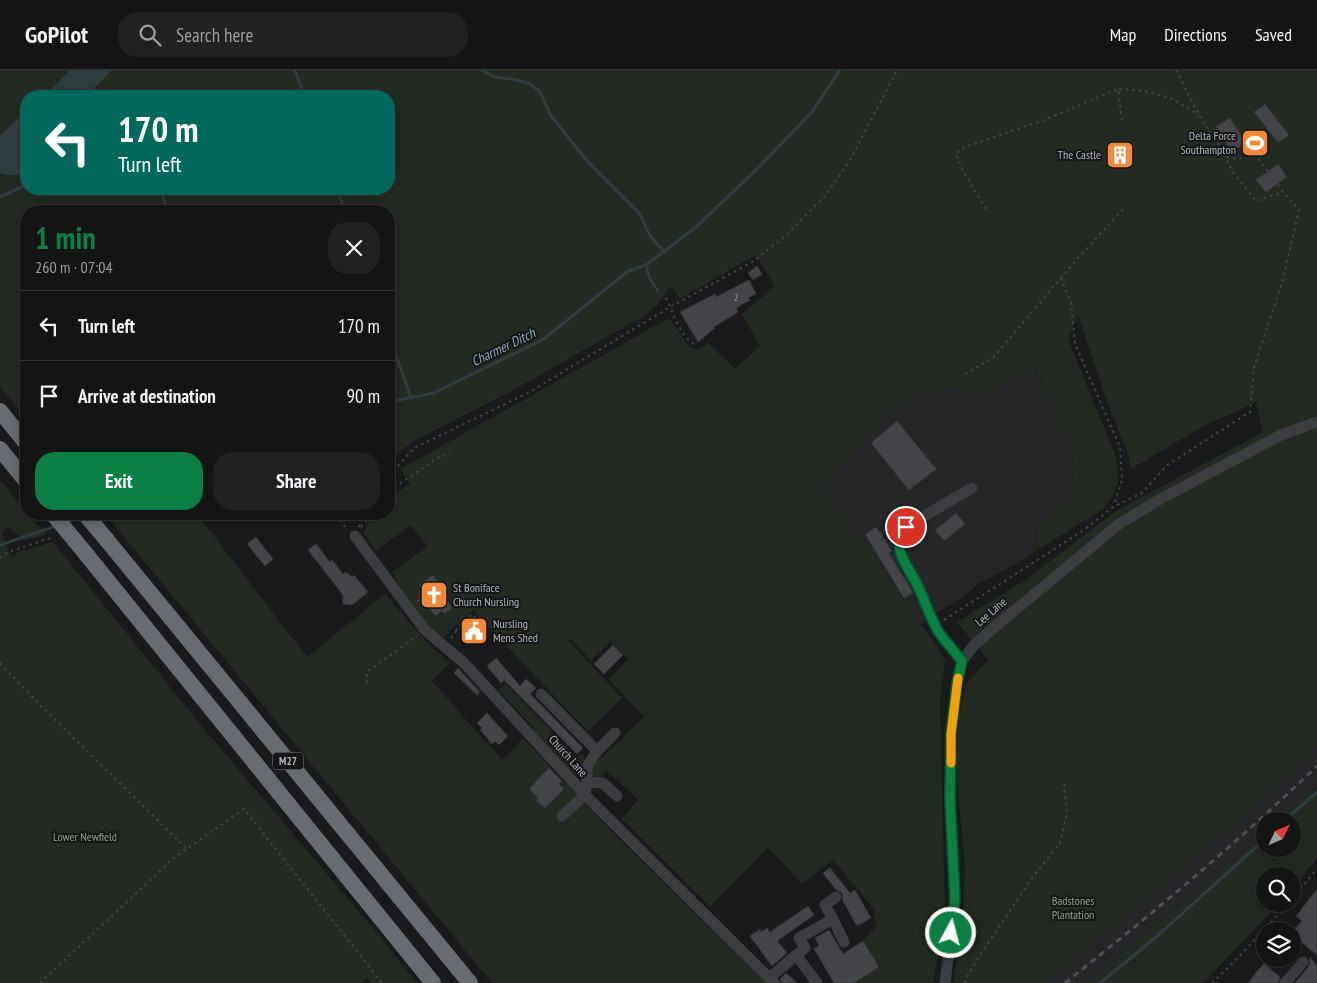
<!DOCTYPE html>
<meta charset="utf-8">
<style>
body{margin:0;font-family:"PT Sans Narrow",sans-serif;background:#212122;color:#f1f3f6;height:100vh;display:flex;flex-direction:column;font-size:19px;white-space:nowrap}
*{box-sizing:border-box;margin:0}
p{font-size:16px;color:#9d9ea0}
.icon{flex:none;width:28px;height:28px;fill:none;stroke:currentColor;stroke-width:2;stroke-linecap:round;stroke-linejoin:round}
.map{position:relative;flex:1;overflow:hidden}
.panel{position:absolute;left:20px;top:135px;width:375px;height:315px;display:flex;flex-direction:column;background:#141415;border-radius:20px;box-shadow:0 2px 12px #0003,0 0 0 1px #333334}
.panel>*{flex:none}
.top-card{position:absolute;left:20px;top:20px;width:375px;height:105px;border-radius:20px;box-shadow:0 2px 12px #0003,0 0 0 1px #333334;background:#00695c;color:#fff;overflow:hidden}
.needle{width:32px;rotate:46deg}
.buttons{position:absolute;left:1256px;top:742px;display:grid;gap:10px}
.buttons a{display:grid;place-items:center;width:45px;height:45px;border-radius:50%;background:#141415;box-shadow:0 2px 12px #0003,0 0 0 1px #333334;font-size:25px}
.pin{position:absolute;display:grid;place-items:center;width:42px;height:42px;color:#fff;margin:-21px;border:2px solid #fff;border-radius:50%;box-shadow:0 1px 5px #0007}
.me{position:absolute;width:55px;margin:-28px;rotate:7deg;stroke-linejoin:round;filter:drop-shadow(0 0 4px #0008)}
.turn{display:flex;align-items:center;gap:18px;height:105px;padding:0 15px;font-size:22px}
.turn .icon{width:65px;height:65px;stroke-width:2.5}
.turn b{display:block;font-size:35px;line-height:42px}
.round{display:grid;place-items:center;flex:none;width:52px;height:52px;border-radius:20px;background:#212122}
.head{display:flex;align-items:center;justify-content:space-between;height:85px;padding:0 15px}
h1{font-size:30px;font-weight:700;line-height:38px;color:#0b8043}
.button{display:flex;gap:10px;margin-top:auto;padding:10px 15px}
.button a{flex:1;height:58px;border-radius:20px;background:#0b8043;color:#fff;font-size:20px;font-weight:700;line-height:58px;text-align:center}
.button a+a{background:#212122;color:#f1f3f6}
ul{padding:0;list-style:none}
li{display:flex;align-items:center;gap:15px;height:70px;padding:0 15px;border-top:1px solid #333334}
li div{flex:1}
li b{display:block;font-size:19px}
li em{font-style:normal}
header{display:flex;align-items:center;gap:30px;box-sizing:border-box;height:70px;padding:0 25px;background:#141415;border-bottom:1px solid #333334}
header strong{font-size:24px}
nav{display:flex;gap:28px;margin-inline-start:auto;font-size:18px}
.search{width:350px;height:45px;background:#212122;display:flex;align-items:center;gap:12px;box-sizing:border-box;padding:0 18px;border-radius:20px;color:#9d9ea0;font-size:19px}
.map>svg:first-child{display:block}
.built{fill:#262629}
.green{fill:#222a21}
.water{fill:#2f3d41}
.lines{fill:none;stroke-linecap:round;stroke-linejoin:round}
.stream{stroke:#2f3d41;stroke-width:3}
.building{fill:#444549;stroke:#343538}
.path{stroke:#414448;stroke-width:2;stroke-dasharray:2.5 4;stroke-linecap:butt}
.minor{stroke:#3b3d41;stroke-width:11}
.highway{stroke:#676c72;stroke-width:16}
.rail{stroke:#4e5256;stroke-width:3;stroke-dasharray:6 5;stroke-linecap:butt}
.highway-bridge{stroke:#676c72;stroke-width:16}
.route-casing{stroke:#07532c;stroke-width:12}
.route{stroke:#0b8043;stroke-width:9}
.slow{stroke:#f59e0b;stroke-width:9}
.labels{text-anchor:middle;stroke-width:4;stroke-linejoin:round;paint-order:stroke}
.number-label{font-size:10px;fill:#92999f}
.shield{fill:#151517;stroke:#7f858a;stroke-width:1}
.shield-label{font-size:11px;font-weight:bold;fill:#acb5bc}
.poi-label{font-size:12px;fill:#acb5bc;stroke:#151517;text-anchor:end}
.street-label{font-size:12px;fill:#acb5bc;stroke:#151517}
.park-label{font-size:12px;fill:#8aa783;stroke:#151517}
.water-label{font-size:14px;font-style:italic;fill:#83abb6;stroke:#151517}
</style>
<header>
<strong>GoPilot</strong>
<div class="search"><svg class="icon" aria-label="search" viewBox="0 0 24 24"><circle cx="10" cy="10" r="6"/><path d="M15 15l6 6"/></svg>Search here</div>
<nav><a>Map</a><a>Directions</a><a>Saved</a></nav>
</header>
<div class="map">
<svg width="1317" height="913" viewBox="0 0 1317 913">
<rect width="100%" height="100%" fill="#1a1a1c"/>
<!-- built -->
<path class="built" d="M 1033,297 L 1051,329 L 1072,383 L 1075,398 L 1071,420 L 1060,435 L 1034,458 L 1037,469 L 1030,485 L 1009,498 L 978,514 L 966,525 L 920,554 L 868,476 L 820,415 L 901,333 L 927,322 L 964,317 L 983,325 Z
M 1317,676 L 1317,720 L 1280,751 L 1265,751 L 1265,764 L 1086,913 L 1046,913 L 1198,786 L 1284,708 Z"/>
<!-- green -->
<path class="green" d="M 0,0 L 70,0 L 44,26 L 26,26 L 26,119 L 389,119 L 389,26 L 87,26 L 112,0 L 1317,0 L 1317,676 L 1284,708 L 1198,786 L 1046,913 L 954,913 L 963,840 L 965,796 L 957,709 L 959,648 L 966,614 L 988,590 L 957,552 L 1022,512 L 1116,441 L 1263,362 L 1256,332 L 1204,356 L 1131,399 L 1127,381 L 1110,340 L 1078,245 L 1068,269 L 1116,387 L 1118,412 L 1114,425 L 1103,439 L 1030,485 L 1037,469 L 1034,458 L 1060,435 L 1071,420 L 1075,398 L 1072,383 L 1051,329 L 1034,297 L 983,325 L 955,318 L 927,322 L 901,333 L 820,415 L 868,476 L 920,554 L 936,575 L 945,591 L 940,629 L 945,850 L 933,913 L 855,913 L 879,897 L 863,871 L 876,857 L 874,839 L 833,790 L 802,814 L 768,777 L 710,837 L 622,749 L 638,730 L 607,701 L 597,709 L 589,700 L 644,647 L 609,609 L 628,589 L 611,572 L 591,590 L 571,569 L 568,571 L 622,628 L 588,661 L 473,541 L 441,569 C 420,550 406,526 392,502 L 428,476 L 410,455 L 376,481 L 364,464 L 367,455 L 375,444 L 389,444 L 389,427 L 410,414 L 401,399 L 669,248 L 690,278 L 699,280 L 708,273 L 735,299 L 760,276 L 742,244 L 775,216 L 756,185 L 685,226 L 679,228 L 671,216 L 659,233 L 644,246 L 512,321 L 412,372 L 389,391 L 389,141 L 26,141 L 26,348 L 0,317 Z
M 0,410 L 26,442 L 26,444 L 47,464 L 24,471 L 8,456 L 2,463 L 11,487 L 19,482 L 53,472 L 199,653 L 378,864 L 417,913 L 371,913 L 367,908 L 361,913 L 0,913 Z
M 105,444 L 197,444 L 307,587 L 385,524 L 424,569 L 450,593 L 432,611 L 502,690 L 523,668 L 610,760 L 766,913 L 492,913 Z
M 506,614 L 576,687 L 581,683 L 584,685 L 585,693 L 582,704 L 576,706 L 531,661 L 534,658 L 498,620 Z
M 1317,720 L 1317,788 L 1293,819 L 1292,806 L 1265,806 L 1265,834 L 1279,834 L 1203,913 L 1086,913 L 1265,764 L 1265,779 L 1292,779 L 1292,751 L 1280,751 Z"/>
<!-- water -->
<path class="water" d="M 70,0 L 112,0 L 87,26 L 44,26 Z
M 26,41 L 26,103 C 17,105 9,107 0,103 L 0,65 C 10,58 17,48 26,41 Z"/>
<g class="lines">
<!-- stream -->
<path class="stream" d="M 295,0 L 304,26
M 481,0 L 495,7 L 517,10 L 530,14 L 540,22 L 551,46 L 588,92 L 640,144 L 649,164 L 664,182
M 159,119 L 169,141
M 337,119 L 345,141
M 0,127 L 26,115
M 646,195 L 650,209 L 658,221
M 389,265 L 411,328
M 389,332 L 434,323 L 544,269 L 628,201 L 646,195 L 696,157 L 756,100 L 811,43 L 840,0
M 66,452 L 82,446
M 0,475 L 56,456
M 1284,751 L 1317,722
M 1100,913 L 1155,868 L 1265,769"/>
</g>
<!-- building -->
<path class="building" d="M 1265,34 L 1289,65 L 1278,73 L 1254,42 Z
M 1230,48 L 1246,73 L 1231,82 L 1216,56 Z
M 1122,72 L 1133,83 L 1118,98 L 1107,87 Z
M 1278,94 L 1287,107 L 1266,122 L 1256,110 Z
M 757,196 L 762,204 L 753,210 L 748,203 Z
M 749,210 L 756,224 L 748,228 L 750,230 L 736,238 L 738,242 L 714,257 L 715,258 L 698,272 L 680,242 L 715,224 L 716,227 Z
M 897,351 L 936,399 L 909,420 L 871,373 Z
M 956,443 L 965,454 L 944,471 L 935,460 Z
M 876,457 L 892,481 L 889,483 L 913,523 L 904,528 L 865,464 Z
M 256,467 L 273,489 L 265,496 L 247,474 Z
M 316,474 L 330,492 L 332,490 L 343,504 L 346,502 L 352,507 L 354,505 L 368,522 L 352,535 L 343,534 L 343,525 L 308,480 Z
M 433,505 L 448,527 L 446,528 L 452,538 L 444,544 L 442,541 L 435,546 L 419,523 L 423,521 L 419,515 Z
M 472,547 L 486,564 L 474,574 L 460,557 Z
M 613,575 L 623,585 L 604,604 L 594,594 Z
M 496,588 L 520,616 L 526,609 L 536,618 L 530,624 L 583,678 L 577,684 L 504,610 L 501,613 L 487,596 Z
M 458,598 L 480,622 L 477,625 L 454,603 Z
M 487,643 L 508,666 L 499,675 L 495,671 L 492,674 L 480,660 L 482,658 L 477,653 Z
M 549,698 L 562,711 L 559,714 L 564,719 L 545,738 L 536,730 L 538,728 L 529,719 Z
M 830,798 L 850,823 L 855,820 L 871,848 L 857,856 L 843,831 L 842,823 L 836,820 L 823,803 Z
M 1317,819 L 1317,885 L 1300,871 L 1292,881 L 1292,862 L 1302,851 L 1296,846 Z
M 808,836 L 814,845 L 777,871 L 787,883 L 772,896 L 750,866 L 760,859 L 761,862 L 767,858 L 770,862 Z
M 829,860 L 843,884 L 863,871 L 879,897 L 854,913 L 834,913 L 814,879 L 819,876 L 815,868 Z
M 1310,887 L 1317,896 L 1317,913 L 1295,913 L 1309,896 Z
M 1264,893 L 1280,907 L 1278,913 L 1248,913 Z
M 786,903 L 797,913 L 781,913 L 780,909 Z"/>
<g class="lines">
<!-- path -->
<path class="path" d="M 1176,0 L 1199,45 L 1221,77 L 1232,101 L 1256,131 L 1283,122
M 1122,50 L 1118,19 L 1145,21 L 1170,28 L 1199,45
M 986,139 L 963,101 L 956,84 L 962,78 L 1044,50 L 1118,19
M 1061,208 L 1071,233 L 1075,274 L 1120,377 L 1122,410 L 1114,435
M 666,228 C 673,242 681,269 696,275
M 965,304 L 993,288 L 1078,188 L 1125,137
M 389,406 L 414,378 L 528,323 L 670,237 L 752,192 L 783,168 L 825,126 L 849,92 L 897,0
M 389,421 L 437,388 L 451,384
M 336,444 L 346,458
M 105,449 L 119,444
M 359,457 L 364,444
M 361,457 L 372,444
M 0,488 L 6,483 L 53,467
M 417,531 L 422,528
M 944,550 L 1084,460 L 1113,437 L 1142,423 L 1166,396 L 1250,342 L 1254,297 L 1282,213 L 1299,140 L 1283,122 L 1252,80 L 1239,89 L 1225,87
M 456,561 L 458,557 L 472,544 L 478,549
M 451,568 L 456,561 L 462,558
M 0,593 L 41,636 L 187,779
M 367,613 L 367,602 L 417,566
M 1292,829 L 1317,799
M 40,913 L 175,787 L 244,739 L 382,913
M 965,913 L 967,907 L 980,885 L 1032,808 L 1060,773 L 1067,743 L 1064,713
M 1212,913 L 1232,894 L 1288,834"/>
<!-- minor -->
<path class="minor" d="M 355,466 L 425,560 L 464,593 L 585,725 L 774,913
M 962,591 C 954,581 945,571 938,561 C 929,545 924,528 916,512 C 906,494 890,476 906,457 L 972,418
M 541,624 L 597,681 L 587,697 L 587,712 L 585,725 L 562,746
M 597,681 L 615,663
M 587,712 L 603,713 L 617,726
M 833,849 L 825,835 L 836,827
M 796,885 L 817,913
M 769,908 L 805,878 L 799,868 L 833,849 L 844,872
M 945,913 L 955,829 L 950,730 L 951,663 L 957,613 L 962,591 L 974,575 L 997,555 L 1119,454 L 1164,427 L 1281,365 L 1317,352
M 1285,913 L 1303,892"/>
<!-- highway -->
<path class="highway" d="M 0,341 L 26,373
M 0,379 L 26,411
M 106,469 L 470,913
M 86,484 L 433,913"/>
<!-- rail -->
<path class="rail" d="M 1065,913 C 1152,844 1237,773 1317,696"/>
<!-- highway-bridge -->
<path class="highway-bridge" d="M 53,444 L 86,484
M 85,444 L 106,469"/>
</g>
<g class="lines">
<!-- route casing -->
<g class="route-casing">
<path id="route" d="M 906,457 C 890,476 906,494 916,512 C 924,528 929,545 938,561 C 945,571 954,581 962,591 L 957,613 L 951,664 L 950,730 L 955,829 L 951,863"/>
</g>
<!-- route -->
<use href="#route" class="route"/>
<!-- slow -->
<path class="slow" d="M 951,693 L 951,664 L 958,608"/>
</g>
<!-- icons -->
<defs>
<g id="stadium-square" transform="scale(1.4375)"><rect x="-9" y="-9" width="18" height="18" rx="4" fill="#f48839" stroke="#151517"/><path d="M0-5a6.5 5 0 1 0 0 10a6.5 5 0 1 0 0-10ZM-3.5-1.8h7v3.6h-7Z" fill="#fff"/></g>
<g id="building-square" transform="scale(1.4375)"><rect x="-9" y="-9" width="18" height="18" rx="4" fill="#f48839" stroke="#151517"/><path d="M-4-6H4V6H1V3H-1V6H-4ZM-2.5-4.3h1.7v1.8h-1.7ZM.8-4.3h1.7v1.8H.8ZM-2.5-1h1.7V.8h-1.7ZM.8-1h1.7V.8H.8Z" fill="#fff"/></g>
<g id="church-square" transform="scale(1.4375)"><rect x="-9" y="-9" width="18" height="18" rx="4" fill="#f48839" stroke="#151517"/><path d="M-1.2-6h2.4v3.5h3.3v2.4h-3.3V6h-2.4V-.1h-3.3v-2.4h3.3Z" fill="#fff"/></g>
<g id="civic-square" transform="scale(1.4375)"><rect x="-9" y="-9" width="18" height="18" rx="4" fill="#f48839" stroke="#151517"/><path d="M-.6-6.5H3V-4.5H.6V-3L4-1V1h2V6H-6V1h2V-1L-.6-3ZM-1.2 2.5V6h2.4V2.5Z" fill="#fff"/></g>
</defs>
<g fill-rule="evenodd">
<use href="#stadium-square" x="1255" y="73"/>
<use href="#building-square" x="1120" y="85"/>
<use href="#church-square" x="434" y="525"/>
<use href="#civic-square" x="474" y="561"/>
</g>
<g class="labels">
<!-- number labels -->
<g class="number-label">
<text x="736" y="231">2</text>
</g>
<!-- shield labels -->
<rect class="shield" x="273" y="682.5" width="30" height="17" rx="4"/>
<g class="shield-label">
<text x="288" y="695">M27</text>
</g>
<!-- poi labels -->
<g class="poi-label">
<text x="1236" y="70">Delta Force<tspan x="1236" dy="14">Southampton</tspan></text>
<text x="1101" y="89">The Castle</text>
<text x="453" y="522" text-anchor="start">St Boniface<tspan x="453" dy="14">Church Nursling</tspan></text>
<text x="493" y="558" text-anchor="start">Nursling<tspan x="493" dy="14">Mens Shed</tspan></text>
</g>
<!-- street labels -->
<g class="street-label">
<text transform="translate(991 542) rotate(-41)" y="4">Lee Lane</text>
<text transform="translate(568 686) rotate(48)" y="4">Church Lane</text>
</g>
<!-- park labels -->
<g class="park-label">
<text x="85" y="771">Lower Newfield</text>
<text x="1073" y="835">Badstones<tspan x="1073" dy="14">Plantation</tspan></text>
</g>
<!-- water labels -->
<g class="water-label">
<text transform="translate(503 277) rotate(-26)" y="5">Charmer Ditch</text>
</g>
</g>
</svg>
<div class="buttons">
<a><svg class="needle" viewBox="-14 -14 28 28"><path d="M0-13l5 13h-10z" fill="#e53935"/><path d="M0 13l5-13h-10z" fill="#9d9ea0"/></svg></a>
<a><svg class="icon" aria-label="search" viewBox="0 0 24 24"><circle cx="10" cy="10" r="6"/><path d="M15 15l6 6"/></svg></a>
<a><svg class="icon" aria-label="layers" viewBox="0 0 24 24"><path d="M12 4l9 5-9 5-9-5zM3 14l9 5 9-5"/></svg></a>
</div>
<div class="pin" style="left:906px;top:457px;background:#d93025"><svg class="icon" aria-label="arrive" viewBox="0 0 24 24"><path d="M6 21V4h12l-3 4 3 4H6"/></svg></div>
<svg class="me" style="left:951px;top:863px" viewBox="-20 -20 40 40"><circle r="17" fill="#0b8043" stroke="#fff" stroke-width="3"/><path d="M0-11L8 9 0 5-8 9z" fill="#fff"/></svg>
<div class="top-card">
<div class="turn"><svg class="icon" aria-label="left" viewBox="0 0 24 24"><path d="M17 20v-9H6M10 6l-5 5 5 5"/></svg><div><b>170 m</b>Turn left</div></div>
</div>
<section class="panel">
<div class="head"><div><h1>1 min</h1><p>260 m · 07:04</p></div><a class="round"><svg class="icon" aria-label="close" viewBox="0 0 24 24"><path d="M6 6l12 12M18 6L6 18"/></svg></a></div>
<ul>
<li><svg class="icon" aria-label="left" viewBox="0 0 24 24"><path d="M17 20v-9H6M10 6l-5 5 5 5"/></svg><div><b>Turn left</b></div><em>170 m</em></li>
<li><svg class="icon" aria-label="arrive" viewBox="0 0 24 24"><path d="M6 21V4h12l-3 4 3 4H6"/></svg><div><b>Arrive at destination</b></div><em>90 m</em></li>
</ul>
<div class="button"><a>Exit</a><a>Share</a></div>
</section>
</div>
